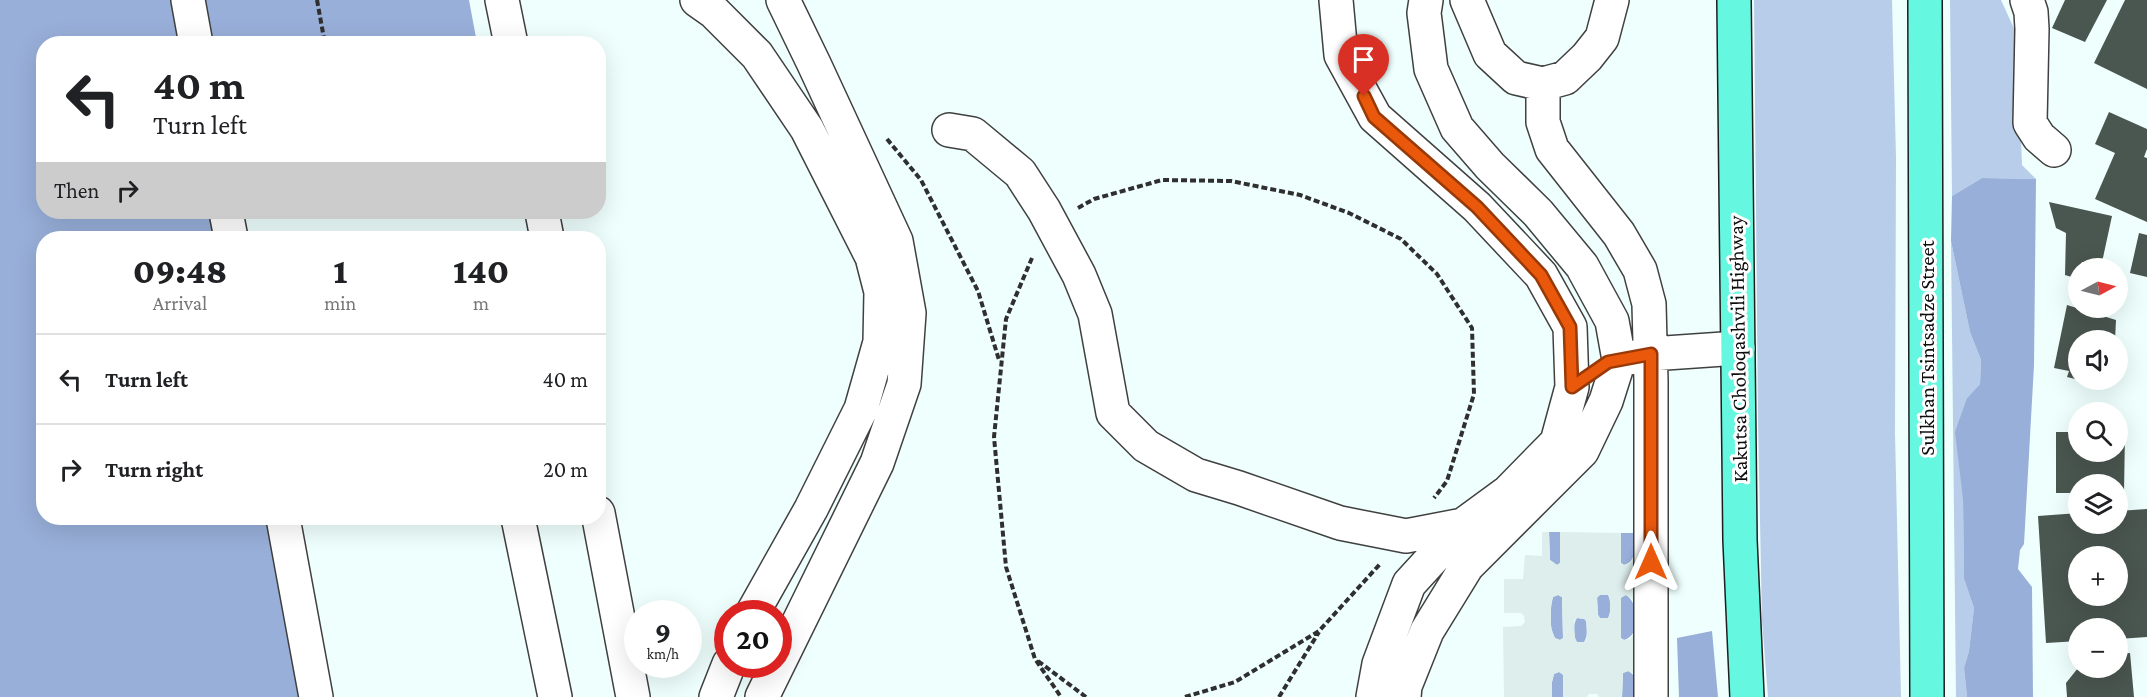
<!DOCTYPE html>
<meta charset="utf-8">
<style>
body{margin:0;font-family:"Crimson Pro",serif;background:#f2f2f2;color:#202124;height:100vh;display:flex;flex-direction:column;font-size:22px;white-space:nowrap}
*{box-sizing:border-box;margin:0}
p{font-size:20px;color:#757577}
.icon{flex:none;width:33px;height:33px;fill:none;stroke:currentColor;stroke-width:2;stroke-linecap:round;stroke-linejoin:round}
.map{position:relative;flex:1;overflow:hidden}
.side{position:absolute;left:36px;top:231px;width:570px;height:294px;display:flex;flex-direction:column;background:#fff;border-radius:24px;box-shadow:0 6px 24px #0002}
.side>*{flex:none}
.banner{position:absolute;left:36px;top:36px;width:570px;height:183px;border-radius:24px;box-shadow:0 6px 24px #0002;background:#fff;color:#202124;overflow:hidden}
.needle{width:39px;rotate:83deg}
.tools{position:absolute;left:2068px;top:258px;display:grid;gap:12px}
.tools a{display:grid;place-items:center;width:60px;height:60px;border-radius:50%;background:#fff;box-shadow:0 6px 24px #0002;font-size:30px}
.speed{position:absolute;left:624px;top:600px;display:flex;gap:12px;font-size:30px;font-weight:700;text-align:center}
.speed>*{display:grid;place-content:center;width:78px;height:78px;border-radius:50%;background:#fff;box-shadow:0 6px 24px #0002;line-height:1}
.speed small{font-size:15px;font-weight:400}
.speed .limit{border:9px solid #d22;background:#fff;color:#111}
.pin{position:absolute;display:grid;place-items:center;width:51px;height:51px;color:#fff;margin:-62px -26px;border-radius:50% 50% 50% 0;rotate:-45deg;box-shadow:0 0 6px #0007}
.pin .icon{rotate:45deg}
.me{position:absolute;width:66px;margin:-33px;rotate:0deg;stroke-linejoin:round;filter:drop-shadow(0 0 4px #0008)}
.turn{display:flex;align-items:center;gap:21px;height:126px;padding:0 18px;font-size:27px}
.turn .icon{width:78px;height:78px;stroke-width:2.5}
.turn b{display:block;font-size:42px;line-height:51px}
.then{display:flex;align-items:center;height:57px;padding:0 18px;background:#0003;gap:12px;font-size:22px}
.eta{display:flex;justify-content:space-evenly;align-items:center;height:102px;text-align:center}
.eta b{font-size:36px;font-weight:800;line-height:42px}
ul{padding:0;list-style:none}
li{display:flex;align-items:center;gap:18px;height:90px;padding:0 18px;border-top:2px solid #e0e0e0}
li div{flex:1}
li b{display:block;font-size:22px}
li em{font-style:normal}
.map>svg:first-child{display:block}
.green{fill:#b8cde9}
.forest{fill:#98afd9}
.plaza{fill:#ddeeec;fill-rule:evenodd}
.building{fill:#4a5650;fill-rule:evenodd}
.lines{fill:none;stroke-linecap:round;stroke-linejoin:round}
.minor-casing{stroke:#404040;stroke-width:36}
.major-casing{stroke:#1e1e1e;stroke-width:36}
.path{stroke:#2f2f2f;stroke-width:4;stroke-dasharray:6 3;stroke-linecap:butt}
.minor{stroke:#fff;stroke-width:33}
.major{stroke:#66f7e1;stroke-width:33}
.route-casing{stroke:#983908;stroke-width:15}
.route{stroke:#ea580c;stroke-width:10}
.labels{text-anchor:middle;stroke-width:6;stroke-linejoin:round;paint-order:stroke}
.street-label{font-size:21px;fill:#0d0d0d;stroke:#fff}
</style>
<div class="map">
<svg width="2147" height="697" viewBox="0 0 2147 697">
<rect width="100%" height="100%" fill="#eefffd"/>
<!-- green -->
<path class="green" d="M 1754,0 L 1892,0 L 1896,158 L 1895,433 L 1901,697 L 1768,697 L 1762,621 L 1758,420 Z
M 1950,0 L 2001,0 L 2017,35 L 2022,165 L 2036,179 L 1982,178 L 1952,196 Z
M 1951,241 L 1970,332 L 1981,360 L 1980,384 L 1967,398 L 1963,499 L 1964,579 L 1974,608 L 1969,651 L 1964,668 L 1967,697 L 1956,697 Z"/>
<!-- forest -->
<path class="forest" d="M 0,0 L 469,0 L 477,43 L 44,44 L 44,212 L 241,212 L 246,238 L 44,238 L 44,518 L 299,518 L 332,697 L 0,697 Z
M 1982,178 L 2036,179 L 2034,365 L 2024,544 L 2020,550 L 2018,569 L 2032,587 L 2033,697 L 1967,697 L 1964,668 L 1969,651 L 1974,608 L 1964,579 L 1963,499 L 1955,432 L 1967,398 L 1980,384 L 1981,360 L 1970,332 L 1951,241 L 1952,196 Z
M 1549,532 L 1560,532 L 1560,563 L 1557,565 L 1550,560 Z
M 1621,533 L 1636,533 C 1635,545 1638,561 1624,565 L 1621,563 Z
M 1600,594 L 1608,595 C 1611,600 1611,613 1608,618 L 1600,618 L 1598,615 L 1597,597 Z
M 1558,595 L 1562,597 L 1563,638 L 1560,640 L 1555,638 C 1549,628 1550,609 1553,597 Z
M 1626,595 C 1639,603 1642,635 1624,640 L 1621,638 L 1621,597 Z
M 1577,618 L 1585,619 C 1588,624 1588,637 1584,642 L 1577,642 C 1573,636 1573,623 1577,618 Z
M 1712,631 L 1718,697 L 1679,697 L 1677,638 Z
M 1628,671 C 1639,677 1637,685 1637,697 L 1622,697 L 1623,673 Z
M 1559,672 L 1563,674 L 1563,697 L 1552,697 L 1552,682 L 1554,674 Z"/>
<!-- plaza -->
<path class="plaza" d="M 1542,532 L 1549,532 L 1550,560 L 1557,565 L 1560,563 L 1560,532 L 1621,533 L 1621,563 L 1624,565 L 1629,564 L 1632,559 L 1635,552 L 1637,680 L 1634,674 L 1628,671 L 1623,673 L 1622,697 L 1599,697 L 1597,694 L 1589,694 L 1587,697 L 1563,697 L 1563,675 L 1559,672 L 1554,674 L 1552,682 L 1552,697 L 1504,697 L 1503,627 L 1521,626 L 1525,622 L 1524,616 L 1521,613 L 1504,613 L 1504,579 L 1523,579 L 1525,555 L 1542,556 ZM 1558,595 L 1562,597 L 1563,638 L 1560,640 L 1555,638 L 1551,628 L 1551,604 L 1553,597 ZM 1600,595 L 1608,595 L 1610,598 L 1610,615 L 1608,618 L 1600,618 L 1598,615 L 1597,598 ZM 1626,595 L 1632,599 L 1635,605 L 1635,627 L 1633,634 L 1630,639 L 1624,640 L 1621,638 L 1621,598 ZM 1577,618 L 1584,619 L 1586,621 L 1587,639 L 1584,642 L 1577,642 L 1575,639 L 1574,621 Z"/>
<!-- building -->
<path class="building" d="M 2065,0 L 2107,0 L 2085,42 L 2052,28 Z
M 2125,0 L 2147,0 L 2147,89 L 2094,63 Z
M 2109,112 L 2147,129 L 2147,149 L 2144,157 L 2147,158 L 2147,222 L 2095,199 L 2115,153 L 2095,144 Z
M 2049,202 L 2112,216 L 2101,267 L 2082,262 L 2078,279 L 2065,275 L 2066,233 L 2056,228 Z
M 2139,233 L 2147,235 L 2147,277 L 2130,273 Z
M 2067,305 L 2116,320 L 2115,340 L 2079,340 L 2079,380 L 2067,377 L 2069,371 L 2054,368 Z
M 2082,380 L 2104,380 L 2103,385 Z
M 2056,432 L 2079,432 L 2079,452 L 2118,452 L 2118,432 L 2125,432 L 2124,493 L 2118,493 L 2118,484 L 2079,484 L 2079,493 L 2056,493 Z
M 2147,509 L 2147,637 L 2118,639 L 2118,628 L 2079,628 L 2079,641 L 2046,643 L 2038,516 L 2079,513 L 2079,524 L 2118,524 L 2118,511 ZM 2079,556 L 2118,556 L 2118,596 L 2079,596 Z
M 2130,653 L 2134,697 L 2067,697 L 2066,683 L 2078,668 L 2118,668 L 2118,654 Z"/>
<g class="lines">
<!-- minor casing -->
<g class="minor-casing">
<path id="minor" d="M 188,0 L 196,44
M 502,0 L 511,44
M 697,0 L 714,12 L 757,55 L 807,129 L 872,257 L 881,292 L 880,342 L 861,409 L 811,509 L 752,614
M 1336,0 L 1341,55 L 1375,117 L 1477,207 L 1541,275 L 1570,327 L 1572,387 L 1557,442 L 1508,492 L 1463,525 L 1409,584 L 1379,664 L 1373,697
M 1467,0 L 1490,54 L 1516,78 L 1543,84 L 1565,78 L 1587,57 L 1602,38 L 1612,0
M 2027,0 L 2031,12 L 2032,29 L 2030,123 L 2039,137 L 2054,150
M 1543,84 L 1543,122 L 1552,149 L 1619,234 L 1640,270 L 1649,304 L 1651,381 L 1651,697
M 949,130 L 973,134 L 1020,173 L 1044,210 L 1079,275 L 1095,314 L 1113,413 L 1146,446 L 1196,475 L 1239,488 L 1340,523 L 1406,536 L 1463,525
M 226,212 L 231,238
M 542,212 L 547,238
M 1629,358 L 1651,354 L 1738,348
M 598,513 L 633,697
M 283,518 L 316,697
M 518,518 L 555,697
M 716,697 L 729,664
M 762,697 L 877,463 L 904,384 L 909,313 L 896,241 L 814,64 L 783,0
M 1404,697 L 1405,686 L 1427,631 L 1467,566 L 1582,451 L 1606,401 L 1619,360 L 1612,321 L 1582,266 L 1538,213 L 1490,166 L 1457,128 L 1431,69 L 1424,13 L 1426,0"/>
</g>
<!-- major casing -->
<g class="major-casing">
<path id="major" d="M 1734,0 L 1740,540 L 1747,697
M 1925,0 L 1927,697"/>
</g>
<!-- path -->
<path class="path" d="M 317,0 L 325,44
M 887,139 L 921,180 L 978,291 L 999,360
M 1078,208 L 1094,199 L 1162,180 L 1231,181 L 1300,195 L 1349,213 L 1401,239 L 1437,274 L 1472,328 L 1474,394 L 1447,481 L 1434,498
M 1032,258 L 1006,319 L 994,437 L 1006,567 L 1035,659 L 1061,697
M 1038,661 L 1086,697
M 1185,697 L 1235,682 L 1319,631 L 1380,564
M 1279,697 L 1319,632"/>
<!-- minor -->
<use href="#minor" class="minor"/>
<!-- major -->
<use href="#major" class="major"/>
</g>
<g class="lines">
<!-- route casing -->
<g class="route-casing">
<path id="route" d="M 1364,96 L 1374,117 L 1477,207 L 1541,275 L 1570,327 L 1572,387 L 1608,362 L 1651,354 L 1651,562"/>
</g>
<!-- route -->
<use href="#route" class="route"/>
</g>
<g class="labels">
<!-- street labels -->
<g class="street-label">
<text transform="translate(1927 348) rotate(-90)" y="7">Sulkhan Tsintsadze Street</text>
<text transform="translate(1738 349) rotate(-91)" y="7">Kakutsa Choloqashvili Highway</text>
</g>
</g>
</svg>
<div class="tools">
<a><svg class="needle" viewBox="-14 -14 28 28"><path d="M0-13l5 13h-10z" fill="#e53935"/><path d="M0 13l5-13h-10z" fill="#757577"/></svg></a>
<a><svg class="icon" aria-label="sound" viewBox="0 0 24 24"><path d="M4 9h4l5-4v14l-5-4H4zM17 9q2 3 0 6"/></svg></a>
<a><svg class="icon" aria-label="search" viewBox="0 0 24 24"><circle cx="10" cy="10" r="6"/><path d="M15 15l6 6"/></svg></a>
<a><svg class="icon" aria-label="layers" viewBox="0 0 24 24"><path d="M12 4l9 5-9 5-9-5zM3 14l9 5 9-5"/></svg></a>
<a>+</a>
<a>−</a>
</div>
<div class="speed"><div>9<small>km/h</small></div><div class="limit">20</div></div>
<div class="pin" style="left:1364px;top:96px;background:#d93025"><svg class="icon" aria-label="arrive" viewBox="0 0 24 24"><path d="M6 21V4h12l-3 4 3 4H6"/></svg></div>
<svg class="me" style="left:1651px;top:562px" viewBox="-20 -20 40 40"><path d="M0-17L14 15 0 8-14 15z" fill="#ea580c" stroke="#fff" stroke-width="4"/></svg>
<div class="banner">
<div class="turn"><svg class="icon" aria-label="left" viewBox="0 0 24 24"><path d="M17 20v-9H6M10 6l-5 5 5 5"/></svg><div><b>40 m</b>Turn left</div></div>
<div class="then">Then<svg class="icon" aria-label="right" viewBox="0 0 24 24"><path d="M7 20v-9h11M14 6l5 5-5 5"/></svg></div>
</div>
<section class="side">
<div class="eta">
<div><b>09:48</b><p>Arrival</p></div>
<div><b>1</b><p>min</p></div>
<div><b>140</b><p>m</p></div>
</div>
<ul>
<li><svg class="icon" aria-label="left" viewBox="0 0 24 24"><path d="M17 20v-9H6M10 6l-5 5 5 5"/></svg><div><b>Turn left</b></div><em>40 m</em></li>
<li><svg class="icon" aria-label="right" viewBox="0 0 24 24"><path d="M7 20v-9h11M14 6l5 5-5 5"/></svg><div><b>Turn right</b></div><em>20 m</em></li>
</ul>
</section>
</div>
